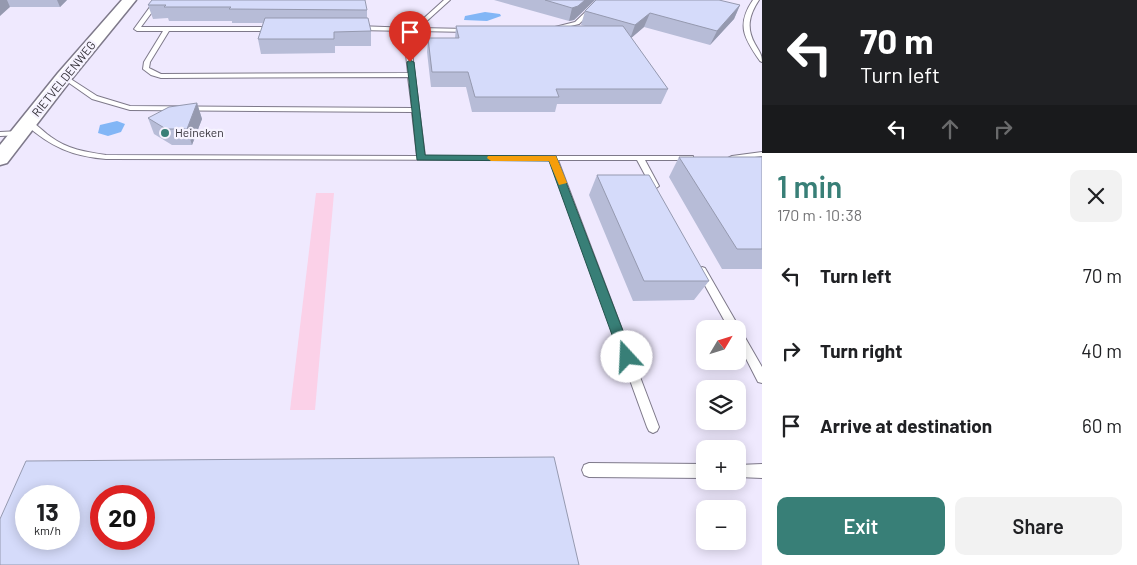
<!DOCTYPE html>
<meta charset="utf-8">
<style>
body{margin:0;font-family:Barlow,sans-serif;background:#f2f2f2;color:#202124;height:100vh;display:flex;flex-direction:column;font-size:19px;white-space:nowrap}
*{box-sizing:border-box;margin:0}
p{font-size:16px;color:#757577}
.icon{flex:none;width:28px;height:28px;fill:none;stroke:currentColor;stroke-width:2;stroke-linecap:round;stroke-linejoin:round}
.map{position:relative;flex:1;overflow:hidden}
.panel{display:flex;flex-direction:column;background:#fff;width:375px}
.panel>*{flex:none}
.guide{background:#202124;color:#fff;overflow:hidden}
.needle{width:32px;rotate:52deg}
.fabs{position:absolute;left:696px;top:320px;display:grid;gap:10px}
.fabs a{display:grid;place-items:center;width:50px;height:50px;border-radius:10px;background:#fff;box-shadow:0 2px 12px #0003;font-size:25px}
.speed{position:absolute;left:15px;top:485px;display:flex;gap:10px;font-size:25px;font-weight:700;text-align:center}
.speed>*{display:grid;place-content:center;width:65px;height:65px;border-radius:50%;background:#fff;box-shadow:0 2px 12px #0003;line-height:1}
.speed small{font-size:12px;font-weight:400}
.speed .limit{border:8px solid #d22;background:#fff;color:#111}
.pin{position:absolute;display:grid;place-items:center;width:42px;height:42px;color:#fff;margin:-51px -21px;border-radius:50% 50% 50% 0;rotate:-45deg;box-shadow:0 0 5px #0007}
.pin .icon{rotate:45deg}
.me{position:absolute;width:55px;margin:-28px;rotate:340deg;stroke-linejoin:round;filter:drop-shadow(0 0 4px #0008)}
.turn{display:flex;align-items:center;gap:18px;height:105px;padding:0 15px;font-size:22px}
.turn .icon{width:65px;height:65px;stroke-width:2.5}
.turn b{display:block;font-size:35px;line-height:42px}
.lanes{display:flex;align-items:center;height:48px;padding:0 15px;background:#0003;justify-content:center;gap:25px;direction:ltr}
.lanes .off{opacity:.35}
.round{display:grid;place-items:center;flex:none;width:52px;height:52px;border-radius:10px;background:#f2f2f2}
.summary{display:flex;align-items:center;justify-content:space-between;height:85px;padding:0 15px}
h1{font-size:30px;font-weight:600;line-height:38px;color:#387f77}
.cta{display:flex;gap:10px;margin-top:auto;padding:10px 15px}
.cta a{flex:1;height:58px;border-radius:10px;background:#387f77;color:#fff;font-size:20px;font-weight:600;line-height:58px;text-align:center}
.cta a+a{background:#f2f2f2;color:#202124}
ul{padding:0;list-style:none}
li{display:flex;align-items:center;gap:15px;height:75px;padding:0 15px}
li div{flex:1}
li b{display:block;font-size:19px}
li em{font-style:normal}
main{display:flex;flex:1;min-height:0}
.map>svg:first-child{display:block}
.built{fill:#efe9fe;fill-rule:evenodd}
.green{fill:#fbd1e8}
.water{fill:#82b6f6}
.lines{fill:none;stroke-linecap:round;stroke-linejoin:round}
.service-casing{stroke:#7e798a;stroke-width:2}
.tertiary-casing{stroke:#7e798a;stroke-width:3}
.service{fill:#fff;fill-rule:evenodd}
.tertiary{fill:#fff;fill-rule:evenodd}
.wall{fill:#b7bcd7}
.shaded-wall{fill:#9599af}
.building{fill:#d5dbfa;stroke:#9599af;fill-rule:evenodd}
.route{fill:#387f77;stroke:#24534d}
.slow{fill:#f59e0b}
.poi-dot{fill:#387f77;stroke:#f6f3ff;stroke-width:2}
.labels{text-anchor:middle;stroke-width:4.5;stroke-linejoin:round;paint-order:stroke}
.far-street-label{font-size:12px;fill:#343139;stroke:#f6f3ff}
.far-poi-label{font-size:12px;fill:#343139;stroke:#f6f3ff;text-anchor:start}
</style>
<main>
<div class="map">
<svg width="762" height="565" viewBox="0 0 762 565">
<rect width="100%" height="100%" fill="#f6f3ff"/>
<!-- built -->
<path class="built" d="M 0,0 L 762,0 L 762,565 L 0,565 ZM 705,329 L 738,329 L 738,361 L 705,361 ZM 705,389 L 738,389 L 738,421 L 705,421 ZM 705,449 L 738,449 L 738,481 L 705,481 ZM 26,496 L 69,496 L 69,539 L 26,539 ZM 101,496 L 144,496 L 144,539 L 101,539 ZM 705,509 L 738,509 L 738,541 L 705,541 Z"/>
<!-- green -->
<path class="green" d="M 316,193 L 334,193 L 315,410 L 290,410 Z"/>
<!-- water -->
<path class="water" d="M 485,12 L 500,14 L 501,16 L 487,21 L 464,20 L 465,16 Z
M 117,121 L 125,124 L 121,132 L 108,136 L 98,133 L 100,125 Z"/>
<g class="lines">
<!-- service casing -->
<g class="service-casing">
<path id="service" d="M 155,0 L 161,0 L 141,27 L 273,27 L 276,29 L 273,31 L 169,31 L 150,62 L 149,68 L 161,74 L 408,73 L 404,36 L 409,31 L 357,30 L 354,28 L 357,26 L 413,28 L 444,0 L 450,0 L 419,28 L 468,29 L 470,30 L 470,32 L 416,31 L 410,36 L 425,156 L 693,156 L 693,160 L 645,160 L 659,186 L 655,189 L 651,186 L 637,160 L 558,160 L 659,427 L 657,431 L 653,433 L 649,431 L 647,427 L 550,160 L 106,159 C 72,156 51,147 25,124 L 25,120 C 34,120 43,132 51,137 C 67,149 86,152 106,155 L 417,156 L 412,112 L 130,110 L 92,99 L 62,78 L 62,76 L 66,76 L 97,96 L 130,106 L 412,108 L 408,77 L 161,78 L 151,75 L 143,69 L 144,62 L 163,31 L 137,31 L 134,29 Z
M 598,0 L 604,0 L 579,24 L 550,31 L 547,29 L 575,22 Z
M 753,0 L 759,0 C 749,15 746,28 755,44 C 759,51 762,54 762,62 L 760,61 C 744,38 736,25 753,0 Z
M 20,131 L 23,131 L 23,135 L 0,136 L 0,132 Z
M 762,152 L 762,156 L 732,160 L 728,158 L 732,156 Z
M 702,267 L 705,268 L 762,367 L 762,383 L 758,382 L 738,343 L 738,329 L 729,329 L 697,271 Z
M 589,463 L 705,464 L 705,478 L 589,477 L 584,475 L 582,470 L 584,465 Z
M 762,464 L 762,478 L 738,477 L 738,465 Z"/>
</g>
<!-- tertiary casing -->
<g class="tertiary-casing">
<path id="tertiary" d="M 122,0 L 136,0 L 70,81 L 7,163 L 0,165 L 0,145 L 58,73 Z"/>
</g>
<!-- service -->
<use href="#service" class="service"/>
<!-- tertiary -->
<use href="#tertiary" class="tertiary"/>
</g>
<!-- wall -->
<path class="wall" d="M 0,0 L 67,0 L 60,7 L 10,7 Z
M 152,0 L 367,10 L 367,18 L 371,31 L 371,46 L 335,46 L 335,53 L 261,54 L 258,39 L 263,23 L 232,23 L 232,21 L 169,21 L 168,18 L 153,19 L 148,5 Z
M 494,0 L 595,0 L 574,20 L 569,21 Z
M 740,5 L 734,19 L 710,45 L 644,27 L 631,38 L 668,89 L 661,104 L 557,104 L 555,112 L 472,112 L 466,87 L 431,87 L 427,52 L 428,38 L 455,38 L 456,26 L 585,26 L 581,25 L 585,11 Z
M 197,103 L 202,119 L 192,145 L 172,145 L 154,134 L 148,118 Z
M 679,157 L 762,157 L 762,269 L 722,269 L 669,177 Z
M 597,175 L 709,281 L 694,300 L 633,301 L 589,195 Z"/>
<!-- shaded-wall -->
<path class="shaded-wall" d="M 0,0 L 7,0 L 10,7 L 0,16 Z
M 57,0 L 67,0 L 60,7 Z
M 585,0 L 595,0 L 574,20 L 569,21 L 572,8 Z
M 740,5 L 734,19 L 710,45 L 717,31 Z
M 650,13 L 644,27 L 630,39 L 635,25 Z
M 197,103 L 202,119 L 192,145 L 187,129 Z"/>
<!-- building -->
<path class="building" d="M 152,0 L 365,0 L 367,10 L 229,9 L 231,7 L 164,7 L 166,5 L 148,5 Z
M 545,0 L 585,0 L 578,6 L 572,8 Z
M 596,0 L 719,0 L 740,5 L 717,31 L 650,13 L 635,25 L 585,11 Z
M 265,18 L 368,18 L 371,31 L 334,32 L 334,39 L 258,39 Z
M 456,26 L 623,26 L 668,89 L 556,89 L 559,97 L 475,97 L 468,72 L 432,72 L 428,38 L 459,38 Z
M 197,103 L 187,129 L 166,129 L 148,118 L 169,107 Z
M 679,157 L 762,157 L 762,249 L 737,249 Z
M 597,175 L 649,175 L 709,281 L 644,281 Z
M 554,457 L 579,565 L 0,565 L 0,519 L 26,461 ZM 26,496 L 69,496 L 69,539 L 26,539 ZM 101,496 L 144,496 L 144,539 L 101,539 Z"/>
<!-- route -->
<path class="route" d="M 410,60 L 414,62 L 425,155 L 556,156 L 633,357 L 631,361 L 622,361 L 620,357 L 549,161 L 417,160 L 407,62 Z"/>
<!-- slow -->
<path class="slow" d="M 488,156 L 556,156 L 567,183 L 559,185 L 549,161 L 491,161 L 487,158 Z"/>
<!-- markers -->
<circle class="poi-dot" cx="165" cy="133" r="5"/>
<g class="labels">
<!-- far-street labels -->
<g class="far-street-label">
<text transform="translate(64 79) rotate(-51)" y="4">RIETVELDENWEG</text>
</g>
<!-- far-poi labels -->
<g class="far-poi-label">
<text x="175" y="137">Heineken</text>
</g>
</g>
</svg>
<div class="fabs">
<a><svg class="needle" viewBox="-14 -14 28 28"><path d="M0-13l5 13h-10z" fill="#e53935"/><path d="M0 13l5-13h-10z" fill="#757577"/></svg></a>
<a><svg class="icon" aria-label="layers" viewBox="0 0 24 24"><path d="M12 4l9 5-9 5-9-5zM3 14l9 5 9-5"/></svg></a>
<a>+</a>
<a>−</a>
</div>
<div class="speed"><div>13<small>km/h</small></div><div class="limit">20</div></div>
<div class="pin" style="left:410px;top:62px;background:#d93025"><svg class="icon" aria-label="arrive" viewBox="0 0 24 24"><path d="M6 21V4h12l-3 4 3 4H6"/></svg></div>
<svg class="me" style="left:627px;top:357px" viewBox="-20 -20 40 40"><circle r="19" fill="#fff"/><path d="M0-13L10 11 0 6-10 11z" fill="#387f77"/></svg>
</div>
<section class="panel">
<div class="guide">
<div class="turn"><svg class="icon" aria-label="left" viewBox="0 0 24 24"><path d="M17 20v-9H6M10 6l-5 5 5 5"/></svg><div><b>70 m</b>Turn left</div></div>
<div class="lanes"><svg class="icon" aria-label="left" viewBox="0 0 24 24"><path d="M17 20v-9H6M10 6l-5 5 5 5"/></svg><svg class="icon off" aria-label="ahead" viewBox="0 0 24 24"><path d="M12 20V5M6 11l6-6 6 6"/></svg><svg class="icon off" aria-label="right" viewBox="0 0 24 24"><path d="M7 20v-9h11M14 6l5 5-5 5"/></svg></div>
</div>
<div class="summary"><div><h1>1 min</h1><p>170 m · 10:38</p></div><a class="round"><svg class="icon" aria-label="close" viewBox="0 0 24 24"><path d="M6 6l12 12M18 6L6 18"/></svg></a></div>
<ul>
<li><svg class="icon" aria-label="left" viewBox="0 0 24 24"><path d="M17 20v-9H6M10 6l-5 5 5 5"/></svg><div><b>Turn left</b></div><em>70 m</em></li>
<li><svg class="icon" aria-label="right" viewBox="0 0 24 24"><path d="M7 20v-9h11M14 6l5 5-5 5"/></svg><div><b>Turn right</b></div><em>40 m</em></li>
<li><svg class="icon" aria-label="arrive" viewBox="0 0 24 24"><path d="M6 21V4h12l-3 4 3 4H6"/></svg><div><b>Arrive at destination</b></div><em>60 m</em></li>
</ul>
<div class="cta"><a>Exit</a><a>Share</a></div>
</section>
</main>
